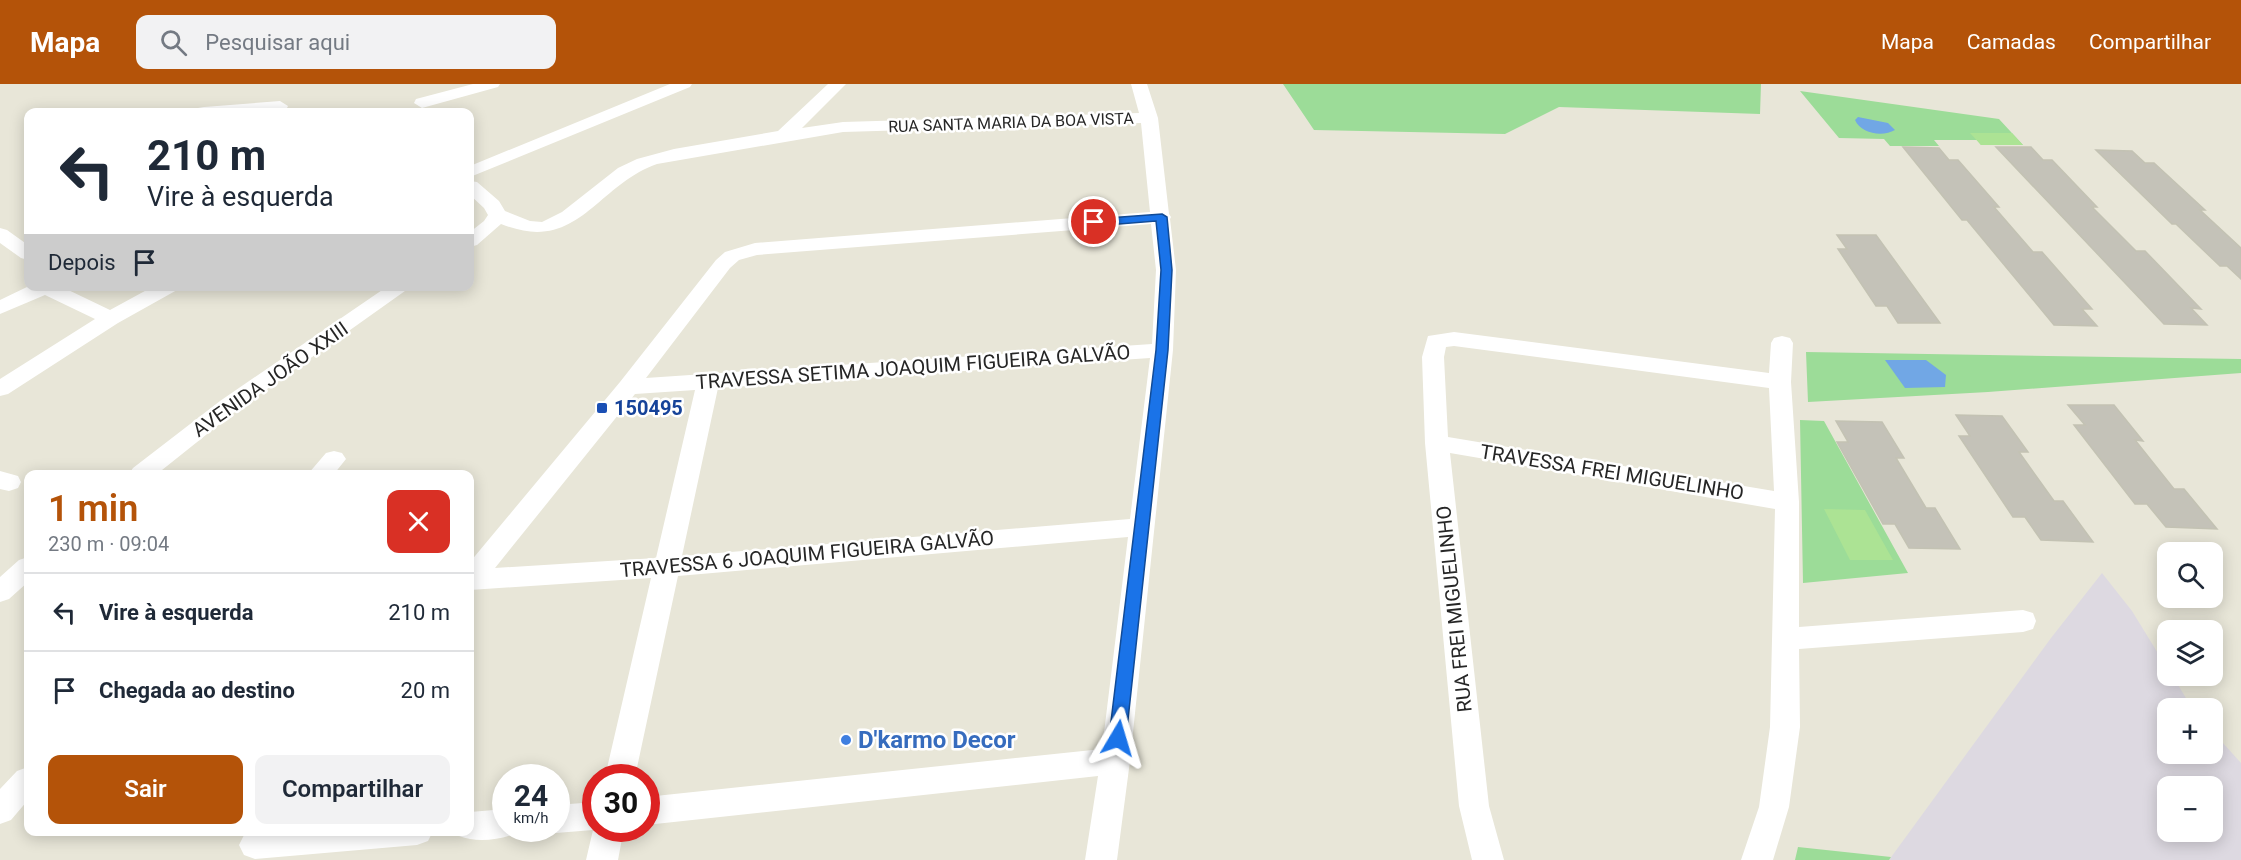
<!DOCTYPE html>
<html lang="pt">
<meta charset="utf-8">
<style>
body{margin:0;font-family:Roboto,sans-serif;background:#f2f2f3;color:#1f2937;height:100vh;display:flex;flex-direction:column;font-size:22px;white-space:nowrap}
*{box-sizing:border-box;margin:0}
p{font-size:20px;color:#747a83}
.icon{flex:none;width:33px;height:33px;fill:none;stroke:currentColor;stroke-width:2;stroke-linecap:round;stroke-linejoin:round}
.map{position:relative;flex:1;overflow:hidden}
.panel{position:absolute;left:24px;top:386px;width:450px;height:366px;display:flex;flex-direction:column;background:#fff;border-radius:12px;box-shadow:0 3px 15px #0003}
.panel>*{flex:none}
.hud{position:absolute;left:24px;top:24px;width:450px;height:183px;border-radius:12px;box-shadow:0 3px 15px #0003;background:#fff;color:#1f2937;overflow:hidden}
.controls{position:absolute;left:2157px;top:458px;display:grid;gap:12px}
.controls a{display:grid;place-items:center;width:66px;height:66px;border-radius:12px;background:#fff;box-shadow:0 3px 15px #0003;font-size:30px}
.speed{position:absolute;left:492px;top:680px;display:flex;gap:12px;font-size:30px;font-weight:700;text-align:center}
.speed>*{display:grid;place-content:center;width:78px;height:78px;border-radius:50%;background:#fff;box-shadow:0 3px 15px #0003;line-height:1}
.speed small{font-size:15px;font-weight:400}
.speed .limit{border:9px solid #d22;background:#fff;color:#111}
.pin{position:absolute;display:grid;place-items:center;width:51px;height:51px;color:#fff;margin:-26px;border:3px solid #fff;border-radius:50%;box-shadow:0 2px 6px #0007}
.me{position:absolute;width:66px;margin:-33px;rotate:7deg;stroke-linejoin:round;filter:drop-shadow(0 0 4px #0008)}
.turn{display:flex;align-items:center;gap:21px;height:126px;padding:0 24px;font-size:27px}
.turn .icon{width:78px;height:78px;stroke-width:2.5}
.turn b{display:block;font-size:42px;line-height:51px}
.then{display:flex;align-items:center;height:57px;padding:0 24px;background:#0003;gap:12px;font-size:22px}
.round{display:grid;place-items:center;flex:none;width:63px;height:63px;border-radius:12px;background:#f2f2f3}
.overview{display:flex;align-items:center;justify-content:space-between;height:102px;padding:0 24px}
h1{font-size:36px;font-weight:600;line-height:45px;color:#b45309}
.primary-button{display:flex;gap:12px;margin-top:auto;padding:12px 24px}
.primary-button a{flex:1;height:69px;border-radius:12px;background:#b45309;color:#fff;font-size:24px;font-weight:600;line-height:69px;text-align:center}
.primary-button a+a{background:#f2f2f3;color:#1f2937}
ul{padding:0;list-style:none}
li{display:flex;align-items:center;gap:18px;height:78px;padding:0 24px;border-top:2px solid #e0e1e3}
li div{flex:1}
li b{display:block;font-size:22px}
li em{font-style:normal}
header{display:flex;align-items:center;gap:36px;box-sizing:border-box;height:84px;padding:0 30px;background:#b45309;color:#fff}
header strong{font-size:28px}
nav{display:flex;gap:33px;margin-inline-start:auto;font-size:21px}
.search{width:420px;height:54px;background:#f2f2f3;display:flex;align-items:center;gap:15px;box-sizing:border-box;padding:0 21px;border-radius:12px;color:#747a83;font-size:22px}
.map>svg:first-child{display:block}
.industrial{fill:#ddd9e1;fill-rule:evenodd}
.green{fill:#9cdc98}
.pitch{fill:#ace394}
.water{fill:#71a7e5}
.building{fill:#c4c2b8;stroke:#c3c2b3;stroke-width:1.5}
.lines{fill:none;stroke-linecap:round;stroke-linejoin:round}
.minor{fill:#fff;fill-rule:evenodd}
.route{fill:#1a73e8;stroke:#114b97;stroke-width:1.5}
.transit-dot{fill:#1a4fb4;stroke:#fff;stroke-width:2}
.shop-dot{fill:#3f7fe0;stroke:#fff;stroke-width:2}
.labels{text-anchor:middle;stroke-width:5;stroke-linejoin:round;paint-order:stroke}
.far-street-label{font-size:16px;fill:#262626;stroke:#fff}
.street-label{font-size:20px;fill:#262626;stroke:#fff}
.transit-label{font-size:20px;font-weight:bold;fill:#164399;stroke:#fff;text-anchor:start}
.near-shop-label{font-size:24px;font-weight:bold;fill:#366cbe;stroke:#fff;text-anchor:start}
</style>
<header>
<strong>Mapa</strong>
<div class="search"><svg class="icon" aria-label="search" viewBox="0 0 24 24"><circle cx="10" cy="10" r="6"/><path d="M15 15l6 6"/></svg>Pesquisar aqui</div>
<nav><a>Mapa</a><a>Camadas</a><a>Compartilhar</a></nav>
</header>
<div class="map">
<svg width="2241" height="776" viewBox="0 0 2241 776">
<rect width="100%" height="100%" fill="#e8e6d8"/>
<!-- industrial -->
<path class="industrial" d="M 2102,489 L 2132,527 L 2167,584 L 2168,591 L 2172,591 L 2192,624 L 2168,624 L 2168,669 L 2212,669 L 2213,648 L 2241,679 L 2241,776 L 1889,776 L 2051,554 ZM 2168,702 L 2212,702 L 2212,747 L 2168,747 Z"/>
<!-- green -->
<path class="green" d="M 1283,0 L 1761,0 L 1760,30 L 1559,23 L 1505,50 L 1314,46 Z
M 1800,7 L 1999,35 L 2023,61 L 1981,61 L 1977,56 L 1934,56 L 1939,62 L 1890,62 L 1884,55 L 1839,54 Z
M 1806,268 L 2241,275 L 2241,289 L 1988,308 L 1808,318 Z
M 1800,336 L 1824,337 L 1908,489 L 1803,499 Z
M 1798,763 L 1891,773 L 1889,776 L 1795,776 Z"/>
<!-- pitch -->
<path class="pitch" d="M 1970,49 L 2012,49 L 2023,61 L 1981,61 Z
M 1824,425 L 1865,426 L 1893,476 L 1850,476 Z"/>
<!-- water -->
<path class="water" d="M 1858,33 L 1888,39 L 1895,46 C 1883,53 1861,50 1855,36 Z
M 1885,276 L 1926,276 L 1946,291 L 1945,303 L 1905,304 Z"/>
<!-- building -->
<path class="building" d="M 1903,63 L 1939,64 L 1949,76 L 1958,76 L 1999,123 L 1994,123 L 2033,168 L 2042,168 L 2092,225 L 2082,225 L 2097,242 L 2054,241 L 1967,136 L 1962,136 Z
M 1996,63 L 2031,63 L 2043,76 L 2052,76 L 2097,123 L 2092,123 L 2136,167 L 2145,167 L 2201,225 L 2191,224 L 2207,241 L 2164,240 Z
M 2096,66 L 2132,67 L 2145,79 L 2154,79 L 2205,126 L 2200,126 L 2241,164 L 2241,195 L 2227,182 L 2220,182 L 2176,140 L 2172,140 Z
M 1837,151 L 1876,151 L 1940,239 L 1898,239 L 1887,222 L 1876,222 L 1838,165 L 1847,165 Z
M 2068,321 L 2114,321 L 2143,357 L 2135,356 L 2174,405 L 2184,405 L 2217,445 L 2166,443 L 2147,420 L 2135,420 L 2074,341 L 2085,341 Z
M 1956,331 L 2002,332 L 2028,368 L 2019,368 L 2054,417 L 2063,417 L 2093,458 L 2041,456 L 2025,433 L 2013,433 L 1959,352 L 1970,352 Z
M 1836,337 L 1882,338 L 1904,374 L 1896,374 L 1926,424 L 1935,424 L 1960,465 L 1909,464 L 1895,440 L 1883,440 L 1837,358 L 1848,358 Z"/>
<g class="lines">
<!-- minor -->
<path class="minor" d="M 473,0 L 500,0 L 498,3 L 422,24 L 414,19 L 416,15 Z
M 670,0 L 692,0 L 690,3 L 470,93 L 470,82 Z
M 828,0 L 846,0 L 802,44 L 843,38 L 1139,29 L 1131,0 L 1147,0 L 1158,34 L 1169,130 L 1171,133 L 1170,135 L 1176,186 L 1173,266 L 1130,677 L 1117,776 L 1085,776 L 1098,692 L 646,741 L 646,713 L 1102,665 L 1128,453 L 678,492 L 635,693 L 605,693 L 651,494 L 470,506 L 470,478 L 620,298 L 716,176 L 725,168 L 755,159 L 1150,128 L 1141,39 L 843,48 L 657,80 C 595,102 578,171 501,140 L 477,161 L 470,163 L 470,148 L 484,137 L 488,131 L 484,124 L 470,111 L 470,97 L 477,98 L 499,117 L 505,127 L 530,137 L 542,138 L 562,128 L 618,84 L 637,75 L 674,65 L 778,47 ZM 1151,140 L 1156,186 L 1152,260 L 646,294 L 730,184 L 739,176 L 757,171 ZM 1150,274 L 1130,435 L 682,472 L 718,304 ZM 695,306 L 656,474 L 495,484 L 635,310 Z
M 280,17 L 288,22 L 286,26 L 262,28 L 196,28 L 198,24 L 204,23 Z
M 0,144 L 7,146 L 28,161 L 28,176 L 21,174 L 0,159 Z
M 29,202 L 60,202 L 110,226 L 154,202 L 180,202 L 177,206 L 118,239 L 8,310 L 0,312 L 0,295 L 95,235 L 45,211 L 0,230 L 0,216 Z
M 388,202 L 412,202 L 236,327 L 157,390 L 129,390 L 133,384 L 220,317 Z
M 1454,248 L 1769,289 L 1771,259 L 1774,254 L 1782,252 L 1790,254 L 1793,259 L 1791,298 L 1799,418 L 1799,543 L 2023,526 L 2033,529 L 2036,537 L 2033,545 L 2023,548 L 1799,565 L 1800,643 L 1789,723 L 1773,776 L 1741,776 L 1759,723 L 1770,643 L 1775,425 L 1450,369 L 1489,722 L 1504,776 L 1472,776 L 1459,722 L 1425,359 L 1422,273 L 1428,252 ZM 1454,262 L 1769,304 L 1774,407 L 1448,353 L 1444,273 L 1446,263 Z
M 334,367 L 342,369 L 346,375 L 334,390 L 308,390 L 326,369 Z
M 0,387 L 18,392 L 21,398 L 18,404 L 9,407 L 0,405 Z
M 28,473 L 28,498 L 9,515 L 0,518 L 0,493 L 19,476 Z
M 28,683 L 28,716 L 11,736 L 0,740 L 0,705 L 17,687 Z
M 596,718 L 596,744 L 624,744 L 618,776 L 586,776 L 593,746 L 556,749 L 545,744 L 556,744 L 556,721 Z
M 506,725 L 506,744 L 519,744 L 517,749 C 499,756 477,759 459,752 L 457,747 L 470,747 L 470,728 Z
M 254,747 L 433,747 L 428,757 L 417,761 L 255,775 L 244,771 L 239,761 L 244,751 Z"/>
</g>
<!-- route -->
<path class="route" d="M 1162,130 L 1167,133 L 1172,186 L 1168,266 L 1126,654 L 1124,659 L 1118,661 L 1112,659 L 1109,654 L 1156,266 L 1161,186 L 1156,137 L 1094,142 L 1088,138 L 1094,135 Z"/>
<!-- markers -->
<rect class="transit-dot" x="596" y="318" width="12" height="12" rx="3"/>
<circle class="shop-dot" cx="846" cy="656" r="6"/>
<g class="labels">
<!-- far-street labels -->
<g class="far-street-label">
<text transform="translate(1011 38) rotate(-2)" y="6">RUA SANTA MARIA DA BOA VISTA</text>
</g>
<!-- street labels -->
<g class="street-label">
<text transform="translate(913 283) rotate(-4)" y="7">TRAVESSA SETIMA JOAQUIM FIGUEIRA GALVÃO</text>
<text transform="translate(270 295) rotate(-35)" y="7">AVENIDA JOÃO XXIII</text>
<text transform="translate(1612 388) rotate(9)" y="7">TRAVESSA FREI MIGUELINHO</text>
<text transform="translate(807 470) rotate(-5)" y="7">TRAVESSA 6 JOAQUIM FIGUEIRA GALVÃO</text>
<text transform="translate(1454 525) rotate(-96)" y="7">RUA FREI MIGUELINHO</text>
</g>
<!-- transit labels -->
<g class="transit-label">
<text x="614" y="331">150495</text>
</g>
<!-- near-shop labels -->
<g class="near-shop-label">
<text x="858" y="664">D'karmo Decor</text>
</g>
</g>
</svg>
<div class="controls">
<a><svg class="icon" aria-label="search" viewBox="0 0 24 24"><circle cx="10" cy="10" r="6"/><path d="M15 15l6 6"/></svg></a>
<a><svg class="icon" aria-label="layers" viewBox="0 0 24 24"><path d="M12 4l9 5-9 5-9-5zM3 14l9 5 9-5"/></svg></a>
<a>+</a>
<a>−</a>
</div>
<div class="speed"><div>24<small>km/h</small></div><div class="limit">30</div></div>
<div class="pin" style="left:1094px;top:138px;background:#d93025"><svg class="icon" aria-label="arrive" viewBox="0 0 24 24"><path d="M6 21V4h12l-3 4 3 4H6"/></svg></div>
<svg class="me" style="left:1118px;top:654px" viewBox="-20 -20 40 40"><path d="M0-17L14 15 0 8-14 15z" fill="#1a73e8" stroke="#fff" stroke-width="4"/></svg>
<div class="hud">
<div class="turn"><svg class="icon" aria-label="left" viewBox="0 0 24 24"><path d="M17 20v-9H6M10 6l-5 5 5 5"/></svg><div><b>210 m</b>Vire à esquerda</div></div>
<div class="then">Depois<svg class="icon" aria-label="arrive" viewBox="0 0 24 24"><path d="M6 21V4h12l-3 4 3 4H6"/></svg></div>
</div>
<section class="panel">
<div class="overview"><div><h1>1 min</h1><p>230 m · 09:04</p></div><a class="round" style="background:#d93025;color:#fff"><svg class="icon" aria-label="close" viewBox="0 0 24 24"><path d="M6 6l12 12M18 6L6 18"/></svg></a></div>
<ul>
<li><svg class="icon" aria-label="left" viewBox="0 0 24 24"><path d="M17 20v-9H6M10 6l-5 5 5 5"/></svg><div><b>Vire à esquerda</b></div><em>210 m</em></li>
<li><svg class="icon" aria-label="arrive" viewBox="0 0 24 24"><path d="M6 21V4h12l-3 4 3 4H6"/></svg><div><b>Chegada ao destino</b></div><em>20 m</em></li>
</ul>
<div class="primary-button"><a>Sair</a><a>Compartilhar</a></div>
</section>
</div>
